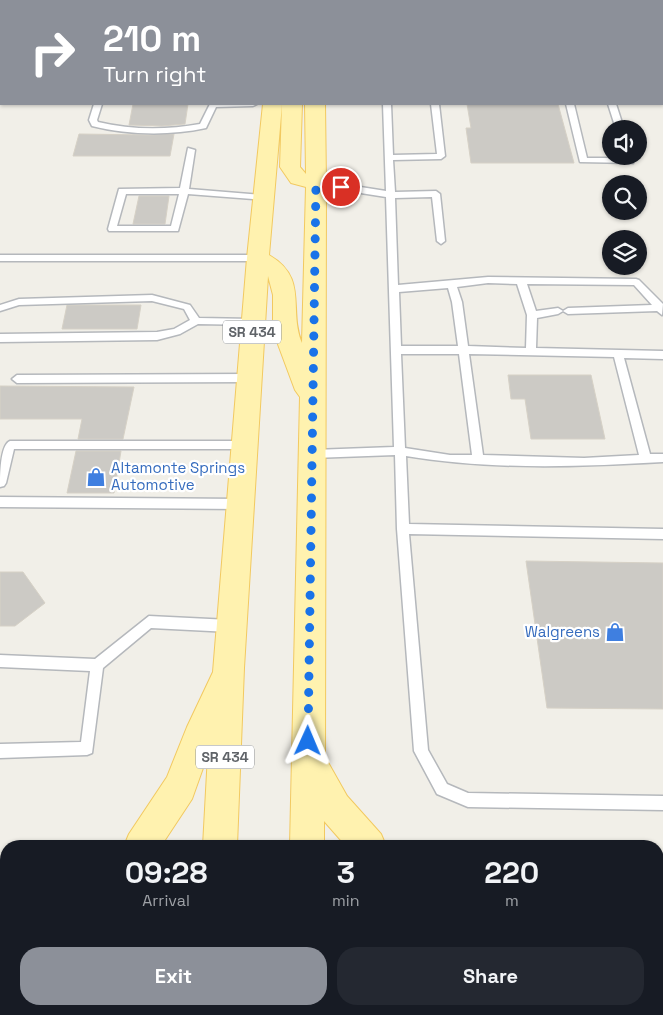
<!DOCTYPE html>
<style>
body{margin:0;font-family:"Space Grotesk",sans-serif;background:#242831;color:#f1f3f6;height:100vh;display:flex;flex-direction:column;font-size:19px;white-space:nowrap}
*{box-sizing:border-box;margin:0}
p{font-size:16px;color:#9ea1a6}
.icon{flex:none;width:28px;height:28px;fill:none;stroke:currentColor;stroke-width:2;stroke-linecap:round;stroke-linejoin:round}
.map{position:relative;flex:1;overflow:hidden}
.drawer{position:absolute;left:0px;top:840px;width:664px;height:175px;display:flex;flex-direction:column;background:#171b24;border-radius:20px 20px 0 0;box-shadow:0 1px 4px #0004}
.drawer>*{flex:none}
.top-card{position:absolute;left:0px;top:0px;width:664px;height:105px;box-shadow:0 1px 4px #0004;background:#8c9099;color:#fff;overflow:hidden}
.tools{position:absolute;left:602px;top:120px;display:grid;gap:10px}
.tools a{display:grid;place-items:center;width:45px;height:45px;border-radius:50%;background:#171b24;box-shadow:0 1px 4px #0004;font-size:25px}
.pin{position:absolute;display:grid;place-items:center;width:42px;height:42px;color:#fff;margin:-21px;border:2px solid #fff;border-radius:50%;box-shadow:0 1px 5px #0007}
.me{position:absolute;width:55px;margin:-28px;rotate:1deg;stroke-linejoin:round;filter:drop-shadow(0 0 4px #0008)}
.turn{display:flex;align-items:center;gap:18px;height:105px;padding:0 20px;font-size:22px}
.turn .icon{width:65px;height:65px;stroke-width:2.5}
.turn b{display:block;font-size:35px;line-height:42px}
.eta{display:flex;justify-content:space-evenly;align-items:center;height:85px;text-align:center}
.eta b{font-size:30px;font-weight:700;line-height:35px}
.primary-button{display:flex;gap:10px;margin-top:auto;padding:10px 20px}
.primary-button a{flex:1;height:58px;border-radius:20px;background:#8c9099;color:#fff;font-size:20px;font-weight:700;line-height:58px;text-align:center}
.primary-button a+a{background:#242831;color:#f1f3f6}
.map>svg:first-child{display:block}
.building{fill:#cccac5;stroke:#d6d1c6}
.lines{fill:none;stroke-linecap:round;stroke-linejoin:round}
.service-casing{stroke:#b5b8bc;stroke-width:3}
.primary-casing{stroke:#f2c960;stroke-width:2}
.service{fill:#fff;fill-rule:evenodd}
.primary{fill:#fff2af;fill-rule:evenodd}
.route{stroke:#1a73e8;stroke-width:9;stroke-dasharray:0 16.2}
.labels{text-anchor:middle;stroke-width:4.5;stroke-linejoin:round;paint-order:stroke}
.shield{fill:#fff;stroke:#8f9295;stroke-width:1}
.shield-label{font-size:14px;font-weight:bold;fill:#5f6368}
.shop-label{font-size:15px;fill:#366cbe;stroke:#fff;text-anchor:start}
</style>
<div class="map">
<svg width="663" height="1015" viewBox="0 0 663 1015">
<rect width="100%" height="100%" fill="#f1efe8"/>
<!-- building -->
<path class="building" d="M 133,104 L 188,104 L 185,124 L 162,126 L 129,125 Z
M 467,104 L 558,104 L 574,163 L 471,163 L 466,128 L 471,128 Z
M 79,134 L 149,135 L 174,134 L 170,156 L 73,156 Z
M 139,196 L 169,196 L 165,224 L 133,224 Z
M 67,305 L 141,305 L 137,329 L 62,329 Z
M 508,375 L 591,375 L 605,439 L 531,439 L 525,399 L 511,399 Z
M 0,386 L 134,387 L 123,439 L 78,439 L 82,419 L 0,419 Z
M 76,451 L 121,451 L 114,493 L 67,493 Z
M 526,561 L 663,563 L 663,709 L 547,708 Z
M 0,572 L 23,572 L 45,603 L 15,626 L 0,626 Z"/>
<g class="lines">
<!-- service casing -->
<g class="service-casing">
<path id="service" d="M 220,0 L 227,0 L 227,1 L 220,1 Z
M 381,0 L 387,0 L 387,1 L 381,1 Z
M 420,0 L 427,0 L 427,1 L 420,1 Z
M 531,0 L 537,0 L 537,1 L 531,1 Z
M 573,0 L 579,0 L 579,1 L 573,1 Z
M 94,104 L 102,104 L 97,120 L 98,122 C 131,130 167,130 200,124 L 210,104 L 257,104 L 253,106 L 216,107 L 206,128 C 169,136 128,135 92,126 L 89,120 Z
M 383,104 L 391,104 L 393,155 L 437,154 L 431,104 L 439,104 L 445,156 L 441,159 L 393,160 L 395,192 L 436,191 L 440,194 L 445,241 L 441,244 L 437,241 L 432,197 L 395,198 L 398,285 L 488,277 L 636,279 L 639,280 L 663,304 L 662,315 L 657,311 L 568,314 L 563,311 L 568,308 L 652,305 L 634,285 L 527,284 L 536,311 L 558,308 L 563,311 L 558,314 L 537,318 L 536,348 L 663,351 L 663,359 L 624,358 L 650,454 L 663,454 L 663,462 C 578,467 490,470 406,456 L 409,524 L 663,529 L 663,539 L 409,534 L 428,750 L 447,784 L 468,793 L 663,796 L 663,810 L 468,807 L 437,794 L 414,751 L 397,529 L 395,455 L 313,458 L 308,454 L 313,450 L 394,447 L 386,197 L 316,186 L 312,183 L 316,180 L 386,191 ZM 488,283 L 517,284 L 527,315 L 526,348 L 468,346 L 462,302 L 457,287 ZM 448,288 L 452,302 L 458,346 L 401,346 L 399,292 ZM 401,354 L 459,354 L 472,455 L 450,455 L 405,448 ZM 469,354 L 614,357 L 639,455 L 584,458 L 483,455 Z
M 566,104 L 574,104 L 587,158 L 625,158 L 624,156 L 632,156 L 633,163 L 580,162 Z
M 608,104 L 616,104 L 624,129 L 616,129 Z
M 188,148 L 195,150 L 189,189 L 262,195 L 265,196 L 265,200 L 188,194 L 178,231 L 109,231 L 108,229 L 119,189 L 180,188 ZM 126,194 L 179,194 L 171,226 L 117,226 Z
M 0,255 L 258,255 L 263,258 L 258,261 L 0,261 Z
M 152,295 L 190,305 L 199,318 L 253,319 L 258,322 L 253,325 L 198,324 L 180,334 L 157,340 L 0,342 L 0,334 L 157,332 L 174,329 L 190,320 L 184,309 L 152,301 L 19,305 L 0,311 L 0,305 L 19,299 Z
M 249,374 L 254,378 L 249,382 L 17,383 L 12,379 L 17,375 Z
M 10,441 L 245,441 L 250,445 L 245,449 L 14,449 L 6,483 L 4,486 L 0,487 C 0,476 0,445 10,441 Z
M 0,497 L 241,499 L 245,501 L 247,504 L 245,507 L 241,509 L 0,507 Z
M 149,616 L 230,620 L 234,622 L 236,626 L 234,630 L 230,632 L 151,628 L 103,668 L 92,753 L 87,755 L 0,758 L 0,744 L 81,742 L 90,671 L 0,667 L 0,655 L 95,659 Z"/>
</g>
<!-- primary casing -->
<g class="primary-casing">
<path id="primary" d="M 274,0 L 290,0 L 290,1 L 274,1 Z
M 307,0 L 323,0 L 323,1 L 307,1 Z
M 263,104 L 282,104 L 269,255 C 309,278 288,309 302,343 L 306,187 L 291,183 L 280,167 L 282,104 L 302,104 L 300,167 L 306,174 L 305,104 L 325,104 L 326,183 L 325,757 L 347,796 L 381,834 L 386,846 L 346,846 L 324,821 L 324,846 L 290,846 L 300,397 L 295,390 L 273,331 L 273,295 L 268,276 L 244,668 L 237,846 L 203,846 L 208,754 L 192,799 L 161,846 L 124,846 L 129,834 L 167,777 L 187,727 L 213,672 L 247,258 Z
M 6,898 L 6,934 L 0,936 L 0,900 Z
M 658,905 L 663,905 L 663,941 L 658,941 Z
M 193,1009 L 231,1009 L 231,1015 L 193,1015 Z
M 286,1009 L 324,1009 L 324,1015 L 286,1015 Z"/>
</g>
<!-- service -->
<use href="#service" class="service"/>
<!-- primary -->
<use href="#primary" class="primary"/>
</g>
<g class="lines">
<!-- route -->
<path class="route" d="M 308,741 L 316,183 L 341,187"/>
</g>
<!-- icons -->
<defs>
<g id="shop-bare" transform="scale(1.5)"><path d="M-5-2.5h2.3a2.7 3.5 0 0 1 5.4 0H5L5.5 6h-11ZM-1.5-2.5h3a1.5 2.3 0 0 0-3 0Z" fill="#3f7fe0" stroke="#fff" stroke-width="2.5" paint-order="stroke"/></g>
</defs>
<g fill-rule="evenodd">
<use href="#shop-bare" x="96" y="477"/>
<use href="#shop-bare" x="615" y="632"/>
</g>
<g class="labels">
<!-- shield labels -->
<g class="shield">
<rect x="223" y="320.5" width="58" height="23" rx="4"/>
<rect x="196" y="745.5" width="58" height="23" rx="4"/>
</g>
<g class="shield-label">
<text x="252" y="337">SR 434</text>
<text x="225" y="762">SR 434</text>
</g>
<!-- shop labels -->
<g class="shop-label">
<text x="111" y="473">Altamonte Springs<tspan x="111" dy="17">Automotive</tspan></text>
<text x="600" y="637" text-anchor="end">Walgreens</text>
</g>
</g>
</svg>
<div class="tools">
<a><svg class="icon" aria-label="sound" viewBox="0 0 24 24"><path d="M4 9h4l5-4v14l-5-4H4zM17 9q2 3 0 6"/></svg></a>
<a><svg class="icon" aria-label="search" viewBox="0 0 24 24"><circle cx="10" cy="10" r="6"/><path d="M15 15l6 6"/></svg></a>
<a><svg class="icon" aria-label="layers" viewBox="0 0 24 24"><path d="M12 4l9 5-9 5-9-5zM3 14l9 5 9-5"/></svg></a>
</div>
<div class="pin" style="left:341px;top:187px;background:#d93025"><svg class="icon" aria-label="arrive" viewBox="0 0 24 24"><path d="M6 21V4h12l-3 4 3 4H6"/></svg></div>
<svg class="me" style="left:308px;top:741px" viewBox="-20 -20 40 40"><path d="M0-17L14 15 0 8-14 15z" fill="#1a73e8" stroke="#fff" stroke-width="4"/></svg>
<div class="top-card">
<div class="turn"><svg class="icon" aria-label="right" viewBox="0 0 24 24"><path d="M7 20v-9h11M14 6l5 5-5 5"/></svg><div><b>210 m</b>Turn right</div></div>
</div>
<section class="drawer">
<div class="eta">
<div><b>09:28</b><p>Arrival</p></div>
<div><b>3</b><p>min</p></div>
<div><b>220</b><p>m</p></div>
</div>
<div class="primary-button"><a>Exit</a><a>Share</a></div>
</section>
</div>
